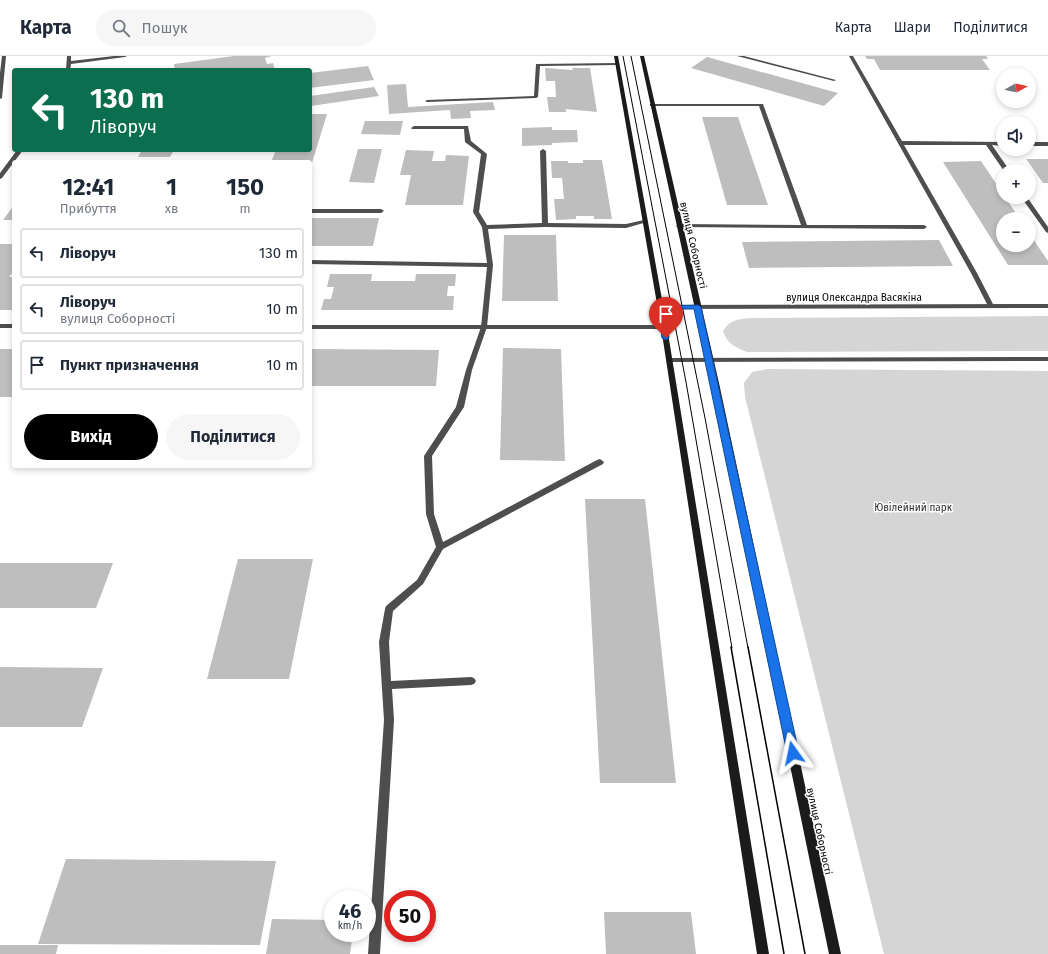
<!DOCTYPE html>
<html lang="uk">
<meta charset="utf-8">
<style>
body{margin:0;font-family:"Fira Sans",sans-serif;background:#f6f6f7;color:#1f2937;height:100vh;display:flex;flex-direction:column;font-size:15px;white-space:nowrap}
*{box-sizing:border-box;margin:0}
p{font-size:13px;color:#747a83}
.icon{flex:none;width:22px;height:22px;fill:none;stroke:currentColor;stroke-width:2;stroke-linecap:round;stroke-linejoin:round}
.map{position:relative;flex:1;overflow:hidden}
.sheet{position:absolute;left:12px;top:104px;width:300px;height:308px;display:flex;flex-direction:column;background:#fff;border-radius:4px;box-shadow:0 2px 6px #0003}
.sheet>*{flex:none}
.hud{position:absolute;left:12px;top:12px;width:300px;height:84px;border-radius:4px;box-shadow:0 2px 6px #0003;background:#0b6e4f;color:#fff;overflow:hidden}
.needle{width:26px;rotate:82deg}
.tools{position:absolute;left:996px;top:12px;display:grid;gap:8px}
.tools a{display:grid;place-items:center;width:40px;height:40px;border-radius:50%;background:#fff;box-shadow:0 2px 6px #0003;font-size:20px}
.speed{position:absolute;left:324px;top:834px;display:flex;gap:8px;font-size:20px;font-weight:700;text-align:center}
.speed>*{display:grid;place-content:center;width:52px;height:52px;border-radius:50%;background:#fff;box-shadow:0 2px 6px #0003;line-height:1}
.speed small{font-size:10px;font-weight:400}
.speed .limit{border:6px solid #d22;background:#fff;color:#111}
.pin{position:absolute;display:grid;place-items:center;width:34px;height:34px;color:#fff;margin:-41px -17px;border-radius:50% 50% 50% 0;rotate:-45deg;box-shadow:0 0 4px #0007}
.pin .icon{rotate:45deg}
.me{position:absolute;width:44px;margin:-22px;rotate:348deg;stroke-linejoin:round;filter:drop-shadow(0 0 3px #0008)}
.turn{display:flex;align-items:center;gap:14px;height:84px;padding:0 12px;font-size:18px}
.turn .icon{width:52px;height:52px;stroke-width:2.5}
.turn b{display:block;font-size:28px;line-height:34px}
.eta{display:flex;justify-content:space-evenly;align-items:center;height:68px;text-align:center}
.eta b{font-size:24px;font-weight:700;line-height:28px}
.action{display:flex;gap:8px;margin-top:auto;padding:8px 12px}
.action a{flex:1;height:46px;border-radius:24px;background:#000;color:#fff;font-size:16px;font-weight:700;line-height:46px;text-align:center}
.action a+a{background:#f6f6f7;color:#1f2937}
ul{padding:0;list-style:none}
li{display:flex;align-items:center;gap:12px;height:50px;margin:0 8px 6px;padding:0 4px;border:2px solid #e0e1e3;border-radius:4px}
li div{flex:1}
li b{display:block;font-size:15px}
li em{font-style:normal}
header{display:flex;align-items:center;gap:24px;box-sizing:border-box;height:56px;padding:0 20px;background:#fff;border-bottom:1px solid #e0e1e3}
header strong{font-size:19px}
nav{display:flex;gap:22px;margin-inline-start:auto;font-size:14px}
.search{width:280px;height:36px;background:#f6f6f7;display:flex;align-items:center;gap:10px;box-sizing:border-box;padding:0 14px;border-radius:22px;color:#747a83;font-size:15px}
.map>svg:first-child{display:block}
.green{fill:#d5d5d5}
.building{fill:#bebebe}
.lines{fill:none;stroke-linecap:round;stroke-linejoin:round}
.service{fill:#4e4e4e;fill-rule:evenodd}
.minor{fill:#4e4e4e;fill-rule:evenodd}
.tertiary{fill:#4e4e4e;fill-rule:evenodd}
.secondary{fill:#1b1b1b;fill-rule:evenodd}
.tram-far1{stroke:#000;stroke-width:1}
.tram{stroke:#000;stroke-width:1.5}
.route{fill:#1a73e8;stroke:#114b97}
.labels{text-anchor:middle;stroke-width:3;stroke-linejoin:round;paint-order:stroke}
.street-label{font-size:10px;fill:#000;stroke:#fff}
.park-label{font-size:10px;fill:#2c2c2c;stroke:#fff}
</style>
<header>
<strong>Карта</strong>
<div class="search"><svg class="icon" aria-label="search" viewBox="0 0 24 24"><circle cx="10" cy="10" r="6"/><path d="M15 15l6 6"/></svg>Пошук</div>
<nav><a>Карта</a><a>Шари</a><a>Поділитися</a></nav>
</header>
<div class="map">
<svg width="1048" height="898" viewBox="0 0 1048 898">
<rect width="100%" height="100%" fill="#fff"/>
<!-- green -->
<path class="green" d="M 1048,260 L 1048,295 L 747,296 C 735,291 727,288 723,275 C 730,264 738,263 750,262 Z
M 768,313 L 1048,315 L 1048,898 L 884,898 L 745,341 L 744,327 L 752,316 Z"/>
<!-- building -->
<path class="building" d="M 234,0 L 272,0 L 265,2 L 267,8 L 273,7 L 275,14 L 175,14 L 174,8 Z
M 865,0 L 986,0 L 988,3 L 982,3 L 990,14 L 880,14 L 874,3 L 867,3 Z
M 707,1 L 838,37 L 824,50 L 691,12 Z
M 368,10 L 374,24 L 310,32 L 310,17 Z
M 545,12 L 573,14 L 572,12 L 590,12 L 597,56 L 566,53 L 566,56 L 549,56 L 547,41 L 556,41 L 555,25 L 546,25 Z
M 406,28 L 408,51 L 493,46 L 495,54 L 470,55 L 471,62 L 451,63 L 450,54 L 389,58 L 387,29 Z
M 374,31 L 379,40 L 311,50 L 310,46 L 310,40 Z
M 310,58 L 327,58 L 312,107 L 271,106 L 276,94 L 310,94 Z
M 702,61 L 738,61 L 768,149 L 727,149 Z
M 365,65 L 403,65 L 400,79 L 361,78 Z
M 552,71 L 552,74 L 577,74 L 578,86 L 552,87 L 552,89 L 522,90 L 522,72 Z
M 358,93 L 382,93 L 374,127 L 349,126 Z
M 142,94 L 174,94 L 170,101 L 138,101 Z
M 406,94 L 434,95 L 432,105 L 445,105 L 446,99 L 469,100 L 463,149 L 405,149 L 411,119 L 400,119 Z
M 1026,103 L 1048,103 L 1048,127 L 1043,127 Z
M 583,104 L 602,104 L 612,163 L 594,163 L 594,160 L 576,160 L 576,163 L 556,164 L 554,143 L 564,143 L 562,122 L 552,122 L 551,105 L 568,105 L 568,107 L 583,107 Z
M 981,105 L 1003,138 L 1003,141 L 1005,141 L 1020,163 L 1003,163 L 1003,189 L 1029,189 L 1029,177 L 1048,205 L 1048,209 L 1008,209 L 943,106 Z
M 14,149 L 14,164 L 3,164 Z
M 310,162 L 379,162 L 373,190 L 310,190 Z
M 504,179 L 556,179 L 558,245 L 502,245 Z
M 939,184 L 953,210 L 749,212 L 742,186 Z
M 0,188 L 14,188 L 14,217 L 12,217 L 9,221 L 14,221 L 14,254 L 0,254 Z
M 330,218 L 372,218 L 371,225 L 415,225 L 416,218 L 456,218 L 455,230 L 448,230 L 447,240 L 454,240 L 453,254 L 321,254 L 324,243 L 331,243 L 334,231 L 327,231 Z
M 503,292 L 561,293 L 565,405 L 500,404 Z
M 0,293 L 14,293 L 14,341 L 0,341 Z
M 310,293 L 439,294 L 436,330 L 310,330 Z
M 585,443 L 645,443 L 676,727 L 600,727 Z
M 238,503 L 313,503 L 289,623 L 207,623 Z
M 0,507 L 113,507 L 96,552 L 0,552 Z
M 0,611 L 103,612 L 82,671 L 0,671 Z
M 66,803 L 276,805 L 260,889 L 38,888 Z
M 604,856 L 691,856 L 696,898 L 606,898 Z
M 272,863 L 333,864 L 333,877 L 353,877 L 350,898 L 266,898 Z
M 0,889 L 58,889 L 56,898 L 0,898 Z"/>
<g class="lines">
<!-- service -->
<path class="service" d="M 2,0 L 6,0 L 2,42 L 0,43 L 0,17 Z
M 737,0 L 744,0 L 836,24 L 834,25 Z
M 849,0 L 853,0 L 902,85 L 1003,86 L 1003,90 L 992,89 L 1010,115 L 1004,115 L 986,89 L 904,89 L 977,217 L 994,250 L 993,251 L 989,251 L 988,250 L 971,217 Z
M 617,7 L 619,7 L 619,9 L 540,10 L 538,41 L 536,42 L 427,46 L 425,45 L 427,44 L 534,40 L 536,8 Z
M 650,48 L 763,48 L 807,169 L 924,169 L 927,171 L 924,173 L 677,171 L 676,170 L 679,168 L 801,169 L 759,50 L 650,50 Z
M 414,70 L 468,70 L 471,85 L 487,98 L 479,156 L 487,169 L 542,167 L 540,95 L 543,93 L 546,95 L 548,167 L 626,168 L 644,164 L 647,166 L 626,172 L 545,171 L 488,173 L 493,209 L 487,271 L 472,314 L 464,351 L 432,400 L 434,458 L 443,486 L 597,404 L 600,403 L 604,406 L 603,408 L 443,493 L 423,528 L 393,555 L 389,586 L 391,625 L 471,621 L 474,622 L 476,625 L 474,628 L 471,629 L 392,633 L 394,664 L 380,898 L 368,898 L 384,664 L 379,586 L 385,553 L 386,550 L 417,524 L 436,491 L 426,458 L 424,400 L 456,351 L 466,314 L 481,271 L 487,211 L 310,208 L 310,204 L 487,207 L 482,171 L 473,156 L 481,98 L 465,86 L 464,73 L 412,73 L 411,72 Z
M 1029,86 L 1048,86 L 1048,90 L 1029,90 Z
M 1021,141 L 1027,141 L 1048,171 L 1048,177 L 1046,176 Z
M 310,153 L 381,153 L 384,155 L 381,157 L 310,157 Z"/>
<!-- minor -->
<path class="minor" d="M 67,0 L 71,0 L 71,5 L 114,0 L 127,0 L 125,1 L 71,8 L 70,14 L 66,14 Z
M 17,94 L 23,94 L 2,122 L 0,123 L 0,117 Z
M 0,268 L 14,268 L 14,272 L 0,272 Z
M 310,269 L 664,269 L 667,271 L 664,273 L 310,273 Z"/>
<!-- tertiary -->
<path class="tertiary" d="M 1048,248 L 1048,252 L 661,253 L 658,251 L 661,249 Z
M 1048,301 L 1048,305 L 669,306 L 666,304 L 669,302 Z"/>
<!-- secondary -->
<path class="secondary" d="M 614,0 L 618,0 L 667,271 L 769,898 L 757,898 L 661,271 Z
M 640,0 L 644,0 L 719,327 L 841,898 L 829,898 L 711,327 Z"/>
<!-- tram-far1 -->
<path class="tram-far1" d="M 623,0 L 686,326 L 732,592
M 631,0 L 705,362 L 748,592"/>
<!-- tram -->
<path class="tram" d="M 731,591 L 784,898
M 748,591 L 805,898"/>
</g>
<!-- route -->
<path class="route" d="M 698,249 L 701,251 L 799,697 L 797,701 L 793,702 L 789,701 L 787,697 L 694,253 L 665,253 L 669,282 L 666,284 L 662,282 L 658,250 Z"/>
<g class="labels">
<!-- street labels -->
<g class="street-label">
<text transform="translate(694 189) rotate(77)" y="4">вулиця Соборності</text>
<text x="854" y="245">вулиця Олександра Васякіна</text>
<text transform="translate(820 775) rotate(78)" y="4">вулиця Соборності</text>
</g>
<!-- park labels -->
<g class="park-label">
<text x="913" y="455">Ювілейний парк</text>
</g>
</g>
</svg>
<div class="tools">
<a><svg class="needle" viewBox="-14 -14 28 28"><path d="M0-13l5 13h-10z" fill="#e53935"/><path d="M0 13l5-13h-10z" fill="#747a83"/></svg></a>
<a><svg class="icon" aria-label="sound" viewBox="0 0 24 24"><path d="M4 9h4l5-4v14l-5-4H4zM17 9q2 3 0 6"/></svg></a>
<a>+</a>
<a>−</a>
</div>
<div class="speed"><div>46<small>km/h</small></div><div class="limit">50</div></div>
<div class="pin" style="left:666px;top:282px;background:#d93025"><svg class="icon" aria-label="arrive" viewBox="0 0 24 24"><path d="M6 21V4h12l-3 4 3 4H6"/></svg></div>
<svg class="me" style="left:793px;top:697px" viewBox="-20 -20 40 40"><path d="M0-17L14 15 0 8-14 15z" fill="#1a73e8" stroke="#fff" stroke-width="4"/></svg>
<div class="hud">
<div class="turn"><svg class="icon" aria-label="left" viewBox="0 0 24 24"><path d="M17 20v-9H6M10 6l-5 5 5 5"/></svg><div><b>130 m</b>Ліворуч</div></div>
</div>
<section class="sheet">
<div class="eta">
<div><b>12:41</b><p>Прибуття</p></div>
<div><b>1</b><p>хв</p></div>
<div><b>150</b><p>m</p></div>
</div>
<ul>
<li><svg class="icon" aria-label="left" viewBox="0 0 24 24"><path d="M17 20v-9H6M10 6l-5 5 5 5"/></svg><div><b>Ліворуч</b></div><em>130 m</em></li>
<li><svg class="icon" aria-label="left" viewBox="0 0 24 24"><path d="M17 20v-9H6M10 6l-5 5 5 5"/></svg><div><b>Ліворуч</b><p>вулиця Соборності</p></div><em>10 m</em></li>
<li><svg class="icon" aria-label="arrive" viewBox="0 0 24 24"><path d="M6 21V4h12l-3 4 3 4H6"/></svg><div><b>Пункт призначення</b></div><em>10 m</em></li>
</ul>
<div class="action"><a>Вихід</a><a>Поділитися</a></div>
</section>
</div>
